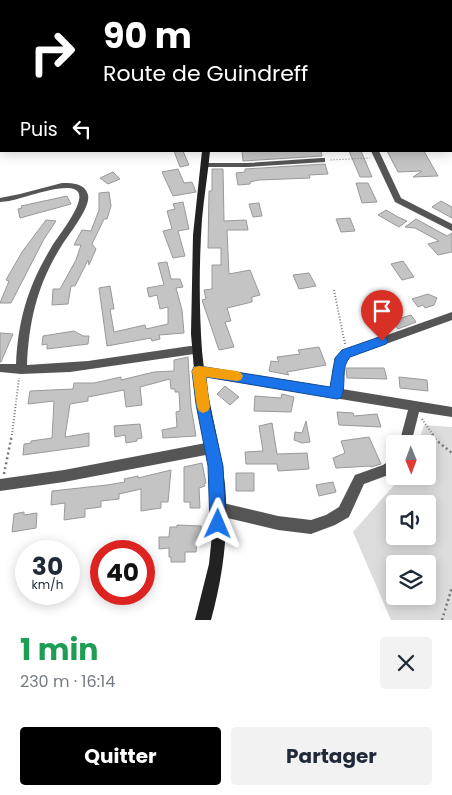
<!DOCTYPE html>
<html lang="fr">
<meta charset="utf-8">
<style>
body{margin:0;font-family:Poppins,sans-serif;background:#f2f2f3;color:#1f2937;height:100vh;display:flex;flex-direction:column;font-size:19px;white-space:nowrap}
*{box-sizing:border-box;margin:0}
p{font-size:16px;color:#747a83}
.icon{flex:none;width:28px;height:28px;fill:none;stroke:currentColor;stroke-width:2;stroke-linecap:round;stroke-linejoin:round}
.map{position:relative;height:620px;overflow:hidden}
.side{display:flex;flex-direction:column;background:#fff;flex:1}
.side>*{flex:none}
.hud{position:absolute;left:0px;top:0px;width:452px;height:152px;box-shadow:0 2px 12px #0003;background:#000;color:#fff;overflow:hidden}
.needle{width:32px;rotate:179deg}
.tools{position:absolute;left:386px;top:435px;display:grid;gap:10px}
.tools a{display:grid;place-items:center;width:50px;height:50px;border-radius:5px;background:#fff;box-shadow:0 2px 12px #0003;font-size:25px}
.speed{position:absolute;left:15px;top:540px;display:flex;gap:10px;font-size:25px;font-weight:700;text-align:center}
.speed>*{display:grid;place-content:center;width:65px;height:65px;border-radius:50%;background:#fff;box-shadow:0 2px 12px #0003;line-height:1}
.speed small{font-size:12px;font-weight:400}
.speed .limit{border:8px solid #d22;background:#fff;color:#111}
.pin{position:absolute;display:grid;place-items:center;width:42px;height:42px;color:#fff;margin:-51px -21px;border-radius:50% 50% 50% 0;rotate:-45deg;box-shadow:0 0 5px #0007}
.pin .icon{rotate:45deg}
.me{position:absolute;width:55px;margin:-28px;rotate:1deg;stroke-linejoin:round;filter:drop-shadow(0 0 4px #0008)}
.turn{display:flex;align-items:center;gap:18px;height:105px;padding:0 20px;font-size:22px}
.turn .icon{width:65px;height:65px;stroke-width:2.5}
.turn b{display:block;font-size:35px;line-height:42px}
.then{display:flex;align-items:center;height:48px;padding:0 20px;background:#0003;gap:10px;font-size:19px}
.round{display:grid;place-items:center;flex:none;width:52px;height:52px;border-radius:5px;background:#f2f2f3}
.summary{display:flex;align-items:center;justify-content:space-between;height:85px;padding:0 20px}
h1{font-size:30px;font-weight:700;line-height:38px;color:#1e9e55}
.action{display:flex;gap:10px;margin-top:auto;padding:10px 20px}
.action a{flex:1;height:58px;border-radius:5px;background:#000;color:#fff;font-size:20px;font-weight:700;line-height:58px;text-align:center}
.action a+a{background:#f2f2f3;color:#1f2937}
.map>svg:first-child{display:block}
.green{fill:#dcdcdc;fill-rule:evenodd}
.building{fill:#c4c4c4;stroke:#999}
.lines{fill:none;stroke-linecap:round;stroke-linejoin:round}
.path-far2{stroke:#777;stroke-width:1;stroke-dasharray:0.5 1;stroke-linecap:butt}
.path-far1{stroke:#777;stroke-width:2;stroke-dasharray:1 2;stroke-linecap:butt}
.path{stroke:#777;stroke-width:2.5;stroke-dasharray:2 3;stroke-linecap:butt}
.street{fill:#555;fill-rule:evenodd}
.secondary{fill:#222;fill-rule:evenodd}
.route{fill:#1a73e8;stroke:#114b97}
.slow{fill:#f59e0b}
</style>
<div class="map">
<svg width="452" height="620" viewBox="0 0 452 620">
<rect width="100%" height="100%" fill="#fff"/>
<!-- green -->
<path class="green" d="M 424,425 L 452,427 L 452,620 L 391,620 L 353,532 L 402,476 L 428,476 L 428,444 L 418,444 ZM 395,504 L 428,504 L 428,536 L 395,536 ZM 395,564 L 428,564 L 428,596 L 395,596 Z"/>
<!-- building -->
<path class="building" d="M 174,151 L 183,151 L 189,165 L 180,167 Z
M 242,151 L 321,151 L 322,156 L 243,161 Z
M 349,151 L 361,151 L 372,177 L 360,177 Z
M 387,151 L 424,151 L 438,176 L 413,177 L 422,171 L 398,172 Z
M 325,164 L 328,174 L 309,175 L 310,178 L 259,180 L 250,182 L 250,184 L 238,185 L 236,173 L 245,172 L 245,169 Z
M 178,169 L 184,183 L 192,182 L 196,192 L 173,196 L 162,172 Z
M 212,169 L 223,169 L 224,221 L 246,220 L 248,230 L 227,230 L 229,274 L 250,270 L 260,295 L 252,297 L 252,302 L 227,308 L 231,321 L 225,322 L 234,347 L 219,350 L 202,300 L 206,299 L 204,290 L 212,289 L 212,265 L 221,265 L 221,248 L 208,248 L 209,191 L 212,191 Z
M 113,172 L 120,179 L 108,184 L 100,178 Z
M 356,183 L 368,183 L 377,202 L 362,203 Z
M 109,192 L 111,206 L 107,219 L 104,219 L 92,244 L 96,249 L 89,265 L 88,260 L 75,286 L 71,286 L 68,304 L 52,305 L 53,289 L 60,289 L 76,260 L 81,245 L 74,245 L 82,230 L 91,231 L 99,210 L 99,193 Z
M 67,196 L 71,204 L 20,218 L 18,209 L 22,208 L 21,206 Z
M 441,201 L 452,207 L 452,218 L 432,207 Z
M 183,202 L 189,229 L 178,231 L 185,256 L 173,258 L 163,231 L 172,229 L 167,211 L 175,209 L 173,204 Z
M 259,203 L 262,216 L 253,217 L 249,204 Z
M 386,210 L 398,217 L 407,221 L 399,227 L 378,215 Z
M 350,218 L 355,231 L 341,232 L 336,219 Z
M 416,219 L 447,236 L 452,233 L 452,252 L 438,255 L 428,244 L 439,241 L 415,228 L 405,227 Z
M 46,220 L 56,221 L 44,239 L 11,303 L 0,303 L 9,281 L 6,280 L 22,252 Z
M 403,261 L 414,277 L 402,280 L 391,264 Z
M 167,262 L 171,279 L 180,279 L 183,287 L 176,288 L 182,310 L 184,333 L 159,335 L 160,339 L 152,341 L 151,338 L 107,346 L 99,288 L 110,286 L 114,309 L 110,309 L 114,332 L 145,325 L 146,329 L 168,324 L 168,307 L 160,309 L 157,295 L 149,297 L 147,288 L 164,285 L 158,263 Z
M 309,273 L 316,286 L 299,289 L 293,275 Z
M 428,294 L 437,298 L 434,305 L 425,308 L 423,305 L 418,307 L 412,299 Z
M 378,315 L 384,324 L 374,328 L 366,318 Z
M 411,315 L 416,322 L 398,329 L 391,321 Z
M 74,331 L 83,336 L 89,336 L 88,344 L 47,349 L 47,344 L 42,345 L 43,336 Z
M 0,333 L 13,334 L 1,362 L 0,362 Z
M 319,347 L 326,365 L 287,372 L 289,375 L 269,371 L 271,361 L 279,362 L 277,357 L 300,354 L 298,350 Z
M 188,357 L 191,407 L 196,436 L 163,438 L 162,430 L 177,427 L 176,412 L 180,411 L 179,392 L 175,392 L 175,389 L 171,389 L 170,379 L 140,387 L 142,405 L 126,407 L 124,390 L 88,397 L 88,401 L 70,404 L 65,437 L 89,433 L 89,446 L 23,455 L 24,444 L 31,443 L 31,441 L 52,438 L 54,401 L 28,404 L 30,391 L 73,389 L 74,383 L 94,383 L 121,377 L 121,380 L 154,372 L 174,371 L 174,360 Z
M 346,368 L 384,368 L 387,379 L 347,378 Z
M 399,377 L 427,380 L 428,391 L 400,388 Z
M 225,386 L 239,397 L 230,405 L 217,394 Z
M 282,394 L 294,397 L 291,412 L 254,411 L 255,396 L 281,398 Z
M 337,412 L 353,413 L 354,416 L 377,414 L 381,427 L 339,425 Z
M 306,421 L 310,442 L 302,443 L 294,440 L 295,432 L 302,433 Z
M 272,423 L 277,454 L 307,453 L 309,469 L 278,471 L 277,464 L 246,464 L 245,452 L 263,451 L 259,426 Z
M 140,424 L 142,438 L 137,439 L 137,441 L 126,443 L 125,435 L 115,437 L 114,426 Z
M 369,437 L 381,464 L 371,467 L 371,466 L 336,468 L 333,458 L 345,453 L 341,441 Z
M 202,463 L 206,483 L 204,484 L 205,486 L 199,488 L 200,508 L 190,508 L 190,502 L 184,502 L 184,467 Z
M 171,470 L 168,502 L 161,502 L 161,508 L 141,511 L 141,489 L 119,494 L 119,499 L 101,501 L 101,507 L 85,509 L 85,517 L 64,520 L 65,503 L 51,505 L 52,491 L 107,485 L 125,482 L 124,479 L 138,476 L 138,478 Z
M 236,473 L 254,473 L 254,491 L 236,491 Z
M 333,482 L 336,492 L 319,496 L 316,485 Z
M 24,512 L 24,515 L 37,513 L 36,528 L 12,532 L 14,514 Z
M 177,525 L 201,526 L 201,539 L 197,540 L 196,552 L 185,552 L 185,562 L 171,562 L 171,557 L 169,557 L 169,548 L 159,549 L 159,537 L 169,537 L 170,527 L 177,527 Z"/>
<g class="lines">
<!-- path-far2 -->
<path class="path-far2" d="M 330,160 L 370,158"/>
<!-- path-far1 -->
<path class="path-far1" d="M 334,290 L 345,344
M 422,419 L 433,435
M 12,435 L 19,378"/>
<!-- path -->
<path class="path" d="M 432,434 L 436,440 L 452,453
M 4,474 L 12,434
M 442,620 L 452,587"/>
<!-- street -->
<path class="street" d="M 242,0 L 246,0 L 246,1 L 242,1 Z
M 378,0 L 382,0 L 382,1 L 378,1 Z
M 451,2 L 452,2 L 452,4 L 451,4 Z
M 1,28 L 1,32 L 0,33 L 0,29 Z
M 0,56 L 1,56 L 1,60 L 0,60 Z
M 451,74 L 452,74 L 452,79 L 451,79 Z
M 0,75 L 1,75 L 1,80 L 0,80 Z
M 0,115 L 1,115 L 1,119 L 0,119 Z
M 451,121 L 452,121 L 451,126 Z
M 371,151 L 379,151 L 401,198 L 452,224 L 452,231 L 395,202 Z
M 322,158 L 325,158 L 325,162 L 247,167 L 205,167 L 201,165 L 205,163 L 247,163 Z
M 62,183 C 72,183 85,183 88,195 C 91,207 69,234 62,245 C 38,283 29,319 27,365 L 88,361 L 190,346 L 201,347 L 202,350 L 201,353 L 70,372 L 21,374 L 0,372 L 0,364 L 16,364 C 18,320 28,286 51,248 C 57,237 86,203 78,192 C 70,180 22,199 9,201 L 0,202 L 0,198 L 20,194 Z
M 452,312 L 452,320 L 350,357 L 344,367 L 342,389 L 452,407 L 452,417 L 419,412 L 411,444 L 399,444 L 408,410 L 199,376 L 195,374 L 193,371 L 195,368 L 199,366 L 331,388 L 333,367 L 342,351 Z
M 211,442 L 215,444 L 217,448 L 215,452 L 211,454 L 64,482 L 0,491 L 0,479 L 64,470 Z
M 395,457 L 395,471 L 391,474 L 364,484 L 349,517 L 335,525 L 311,534 L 278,530 L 219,516 L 214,514 L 212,509 L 214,504 L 219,502 L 278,516 L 311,520 L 326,515 L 339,507 L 355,475 L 383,465 Z"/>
<!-- secondary -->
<path class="secondary" d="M 120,0 L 140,0 L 140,1 L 121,1 Z
M 451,30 L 452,30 L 452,34 L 451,34 Z
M 0,102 L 1,102 L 1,106 L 0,106 Z
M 202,151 L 210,151 C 208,174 204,196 202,219 C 199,263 199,308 202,351 C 206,397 220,440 225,485 C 229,531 223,576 211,620 L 195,620 L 209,564 L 213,525 L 212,486 L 195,381 L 191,334 L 193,235 Z"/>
</g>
<!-- route -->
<path class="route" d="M 382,336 L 386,337 L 388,341 L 386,344 L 350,357 C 340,367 347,386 341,398 L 337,399 L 206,377 L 209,404 L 223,466 L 226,524 L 224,529 L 218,531 L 213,529 L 210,524 L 208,466 L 196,404 L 192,371 L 194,367 L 199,366 L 330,387 L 335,358 L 342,350 Z"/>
<!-- slow -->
<path class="slow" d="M 199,366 L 237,371 L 241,373 L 243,376 L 241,380 L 237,381 L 206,377 L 210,407 L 208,411 L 203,413 L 199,411 L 197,407 L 192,371 L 194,367 Z"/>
</svg>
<div class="tools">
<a><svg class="needle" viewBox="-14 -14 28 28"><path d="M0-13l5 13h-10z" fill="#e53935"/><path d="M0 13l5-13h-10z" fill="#747a83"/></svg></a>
<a><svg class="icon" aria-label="sound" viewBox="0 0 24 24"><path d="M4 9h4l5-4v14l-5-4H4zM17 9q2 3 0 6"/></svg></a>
<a><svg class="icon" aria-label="layers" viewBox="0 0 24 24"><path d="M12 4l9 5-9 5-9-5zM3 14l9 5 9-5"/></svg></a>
</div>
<div class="speed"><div>30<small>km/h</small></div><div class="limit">40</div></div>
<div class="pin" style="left:382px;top:341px;background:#d93025"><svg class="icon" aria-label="arrive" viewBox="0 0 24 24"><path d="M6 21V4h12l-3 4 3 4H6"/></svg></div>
<svg class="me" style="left:218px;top:524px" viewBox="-20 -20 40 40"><path d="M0-17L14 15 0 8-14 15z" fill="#1a73e8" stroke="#fff" stroke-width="4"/></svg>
<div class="hud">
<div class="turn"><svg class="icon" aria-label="right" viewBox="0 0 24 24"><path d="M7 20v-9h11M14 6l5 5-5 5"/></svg><div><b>90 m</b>Route de Guindreff</div></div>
<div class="then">Puis<svg class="icon" aria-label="left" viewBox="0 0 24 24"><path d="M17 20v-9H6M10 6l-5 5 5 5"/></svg></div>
</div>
</div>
<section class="side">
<div class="summary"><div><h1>1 min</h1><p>230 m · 16:14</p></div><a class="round"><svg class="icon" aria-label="close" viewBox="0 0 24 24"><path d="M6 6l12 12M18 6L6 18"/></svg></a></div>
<div class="action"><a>Quitter</a><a>Partager</a></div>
</section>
